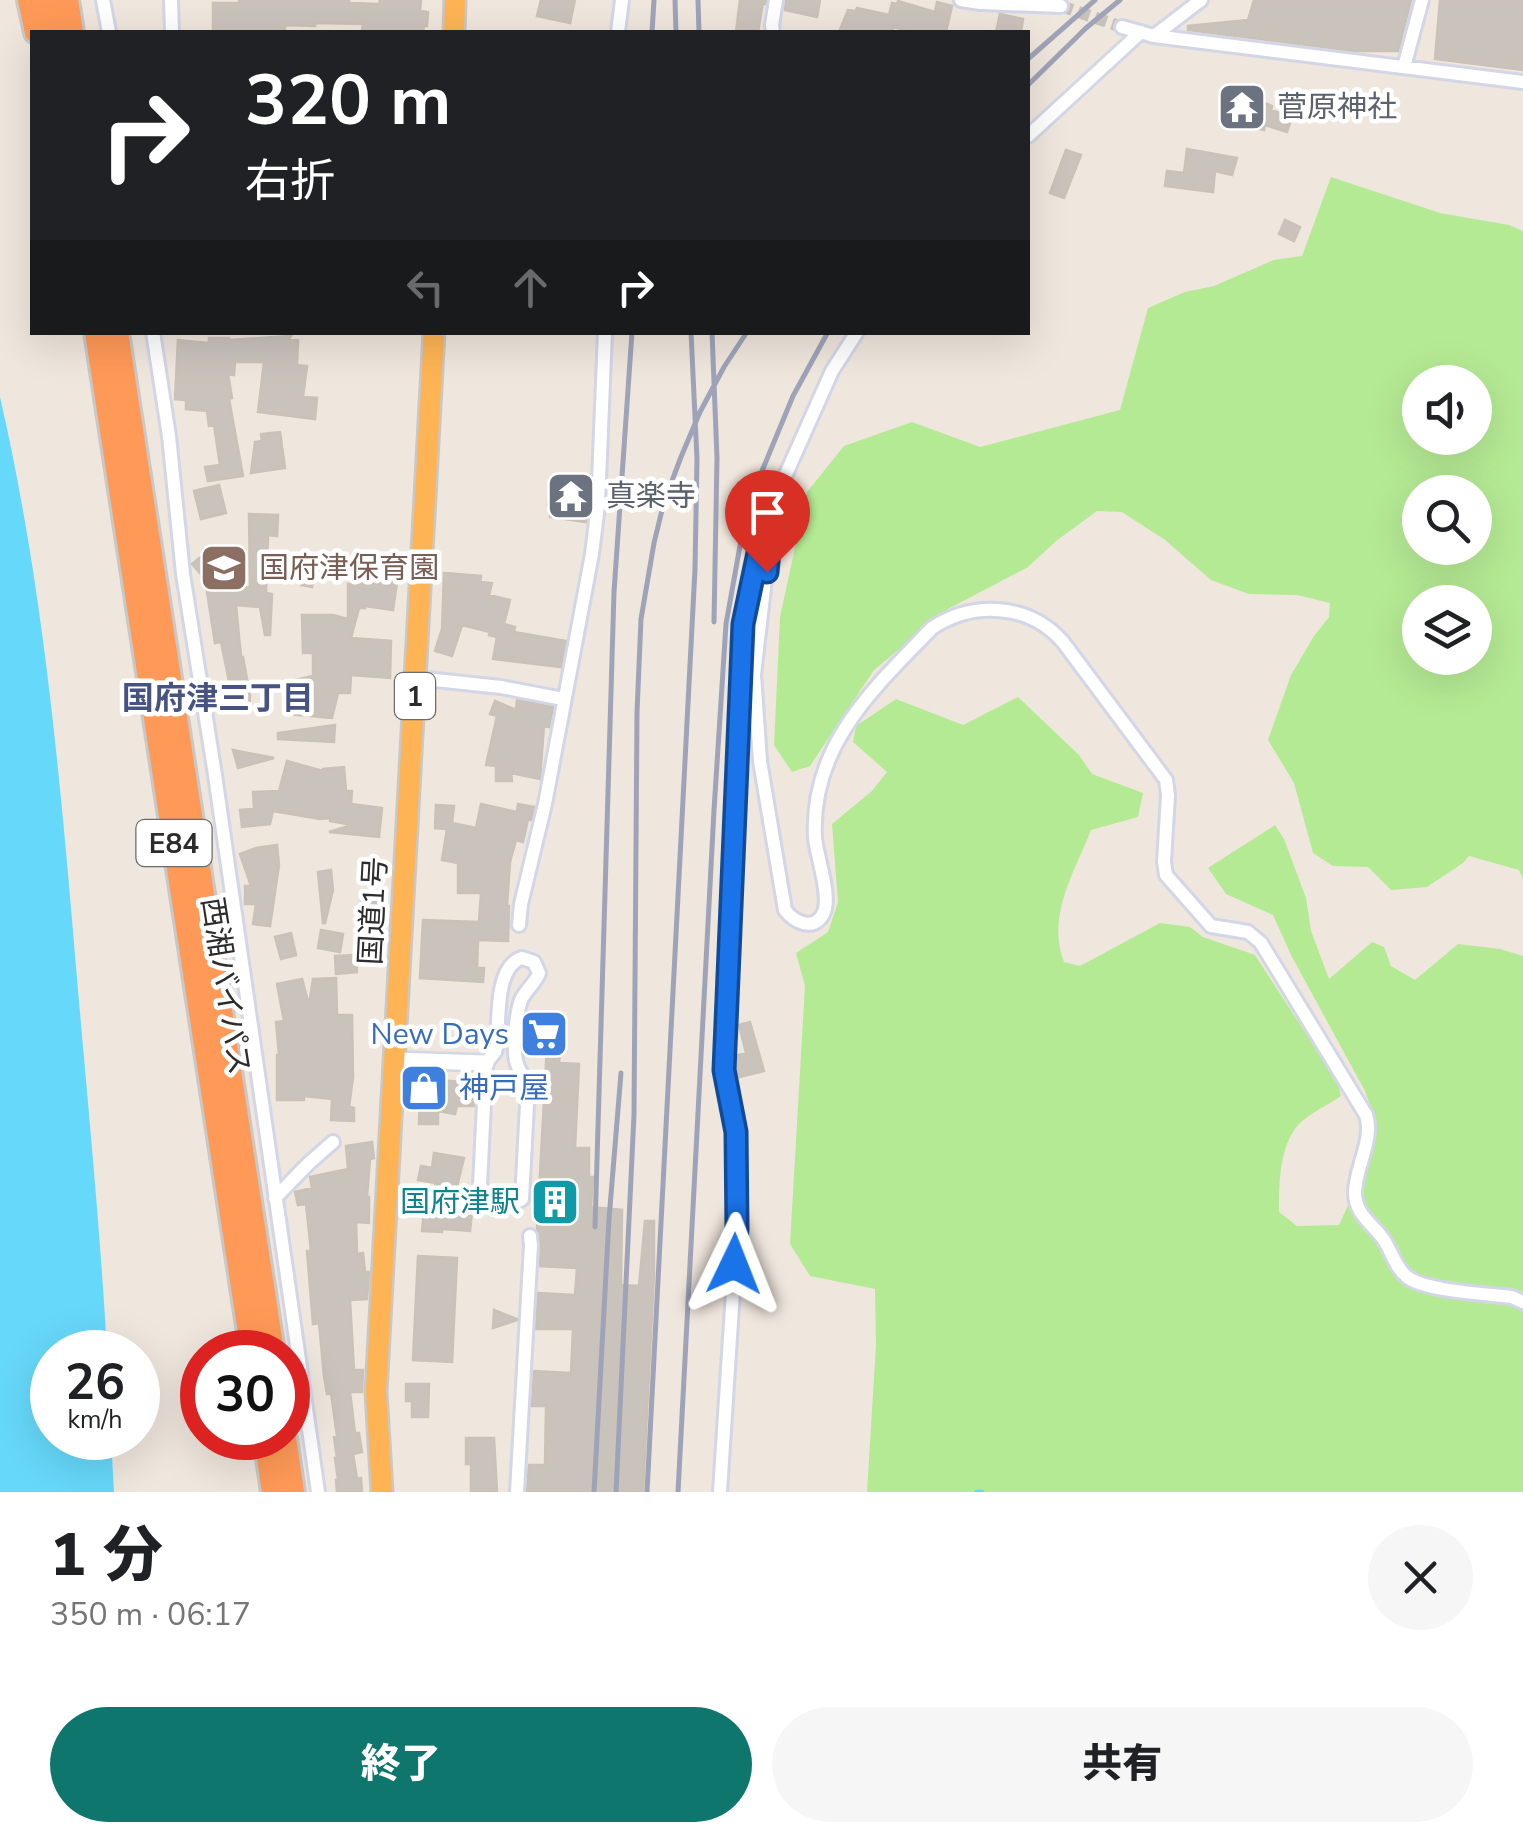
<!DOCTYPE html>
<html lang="ja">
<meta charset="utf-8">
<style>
body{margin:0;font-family:"Nunito Sans","Noto Sans JP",sans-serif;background:#f6f6f6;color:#202124;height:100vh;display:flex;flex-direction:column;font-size:38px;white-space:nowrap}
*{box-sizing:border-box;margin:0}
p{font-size:32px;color:#757577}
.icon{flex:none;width:55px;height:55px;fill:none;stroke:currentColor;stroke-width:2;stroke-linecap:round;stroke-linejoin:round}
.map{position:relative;height:1492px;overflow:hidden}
.panel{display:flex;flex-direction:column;background:#fff;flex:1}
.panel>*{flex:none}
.top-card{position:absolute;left:30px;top:30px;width:1000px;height:305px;border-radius:0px;box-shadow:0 10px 40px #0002;background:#202124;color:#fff;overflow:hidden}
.buttons{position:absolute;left:1402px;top:365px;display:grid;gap:20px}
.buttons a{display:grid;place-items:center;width:90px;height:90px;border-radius:50%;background:#fff;box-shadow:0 10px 40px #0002;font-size:50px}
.speed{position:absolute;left:30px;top:1330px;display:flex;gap:20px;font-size:50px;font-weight:700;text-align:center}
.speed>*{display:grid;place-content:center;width:130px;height:130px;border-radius:50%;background:#fff;box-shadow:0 10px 40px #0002;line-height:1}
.speed small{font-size:25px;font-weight:400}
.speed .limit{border:15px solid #d22;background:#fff;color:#111}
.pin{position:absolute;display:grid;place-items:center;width:85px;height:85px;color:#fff;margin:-102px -42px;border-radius:50% 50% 50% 0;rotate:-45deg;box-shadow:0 0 10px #0007}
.pin .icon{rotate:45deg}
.me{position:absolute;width:110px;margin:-55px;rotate:2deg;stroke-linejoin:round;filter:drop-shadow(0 0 8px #0008)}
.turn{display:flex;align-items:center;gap:35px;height:210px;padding:0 50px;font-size:45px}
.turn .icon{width:130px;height:130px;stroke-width:2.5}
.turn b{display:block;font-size:70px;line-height:85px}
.lanes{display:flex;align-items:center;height:95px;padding:0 50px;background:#0003;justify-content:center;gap:50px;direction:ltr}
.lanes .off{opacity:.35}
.round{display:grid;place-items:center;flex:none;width:105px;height:105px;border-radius:52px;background:#f6f6f6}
.head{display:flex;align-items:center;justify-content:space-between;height:170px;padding:0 50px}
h1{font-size:60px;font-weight:800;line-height:75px}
.primary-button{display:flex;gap:20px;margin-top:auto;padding:20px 50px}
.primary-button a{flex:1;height:115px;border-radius:60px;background:#0f766e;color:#fff;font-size:40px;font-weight:800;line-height:115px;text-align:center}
.primary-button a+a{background:#f6f6f6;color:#202124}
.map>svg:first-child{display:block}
.green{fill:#b5ea94;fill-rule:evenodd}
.water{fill:#66d8fa}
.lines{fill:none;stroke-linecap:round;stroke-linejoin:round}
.stream{stroke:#66d8fa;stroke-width:5}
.building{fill:#cac3bc;stroke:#cac2b6;stroke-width:2.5}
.minor-tunnel{stroke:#c8c1ba;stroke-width:12;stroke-dasharray:12 6;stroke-linecap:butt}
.minor-casing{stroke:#d2d6e6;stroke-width:18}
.tertiary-casing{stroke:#d2d6e6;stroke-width:20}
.trunk-casing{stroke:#c8c8c8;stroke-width:25}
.motorway-casing{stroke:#c8c8c8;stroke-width:28}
.minor{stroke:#fff;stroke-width:12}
.tertiary{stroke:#fff;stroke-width:15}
.trunk{stroke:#feb455;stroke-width:20}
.motorway{stroke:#ff9957;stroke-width:22}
.rail{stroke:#9fa3b8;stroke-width:5}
.route-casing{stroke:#114b97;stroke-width:25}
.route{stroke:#1a73e8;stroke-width:18}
.labels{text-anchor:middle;stroke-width:9;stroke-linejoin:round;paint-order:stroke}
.shield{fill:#fff;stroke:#6b6b6b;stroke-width:2.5}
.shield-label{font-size:28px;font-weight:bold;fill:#2c2c2c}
.worship-label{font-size:30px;fill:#5b616d;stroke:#fff;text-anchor:start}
.education-label{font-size:30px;fill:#785e54;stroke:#fff;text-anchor:start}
.street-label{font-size:30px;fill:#2c2c2c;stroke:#fff}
.shop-label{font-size:30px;fill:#366cbe;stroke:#fff;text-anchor:end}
.culture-label{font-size:30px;fill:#0d838f;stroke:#fff;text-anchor:end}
.neighbourhood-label{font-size:32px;font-weight:bold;fill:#475481;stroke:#fff}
</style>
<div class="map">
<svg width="1523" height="1492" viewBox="0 0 1523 1492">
<rect width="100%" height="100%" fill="#efe6dd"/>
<!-- green -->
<path class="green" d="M 1331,177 L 1440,213 L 1509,225 L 1523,231 L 1523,879 L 1519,870 L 1469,856 L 1463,863 L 1427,887 L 1391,890 L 1368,867 L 1333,866 L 1313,853 L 1294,783 L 1268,740 L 1291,675 L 1314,636 L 1329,617 L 1330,603 L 1297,595 L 1249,594 L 1211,580 L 1165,540 L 1122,512 L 1097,511 L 1056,541 L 1028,567 L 948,609 L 874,670 L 810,766 L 792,772 L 774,745 L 780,617 L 807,492 L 844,446 L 912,422 L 980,447 L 1120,410 L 1148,308 L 1185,292 L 1214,286 L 1274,260 L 1302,256 ZM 1420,382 L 1475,382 L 1475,438 L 1420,438 ZM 1420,492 L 1475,492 L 1475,548 L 1420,548 ZM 1420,602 L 1475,602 L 1475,658 L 1420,658 Z
M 1018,697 L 1079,755 L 1092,774 L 1143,793 L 1138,817 L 1091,830 C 1075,871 1046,917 1064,962 L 1080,966 L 1160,923 L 1190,927 L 1203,937 L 1255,955 L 1338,1083 L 1341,1096 C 1328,1105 1310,1113 1299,1124 C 1279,1146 1279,1184 1279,1212 L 1297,1226 L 1339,1225 L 1369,1160 L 1377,1125 L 1365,1091 L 1291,955 L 1273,915 L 1226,894 L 1208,868 L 1275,825 L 1284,839 L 1306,898 L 1311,931 L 1329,979 L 1372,942 L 1384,947 L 1391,966 L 1415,980 L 1458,944 L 1500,949 L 1523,956 L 1523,1492 L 867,1492 L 876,1345 L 875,1289 L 810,1276 L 790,1244 L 805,986 L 796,953 L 828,932 L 838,902 L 832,824 L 872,791 L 887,772 L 853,742 L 856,726 L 896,699 L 963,725 Z"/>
<!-- water -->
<path class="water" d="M 0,397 C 43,584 60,776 76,967 C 87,1096 100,1224 107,1352 L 52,1352 L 52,1438 L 111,1438 L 114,1492 L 0,1492 Z"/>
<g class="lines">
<!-- stream -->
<path class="stream" d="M 977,1492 L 982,1492"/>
</g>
<!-- building -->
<path class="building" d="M 239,0 L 349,0 L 349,3 L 379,4 L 380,0 L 421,0 L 420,11 L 428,12 L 427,26 L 424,26 L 423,32 L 362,32 L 363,24 L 315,23 L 315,26 L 285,25 L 285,32 L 213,32 L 213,3 L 239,3 Z
M 541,0 L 575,0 L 570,23 L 537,16 Z
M 740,0 L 766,0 L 765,4 L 763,3 L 758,32 L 736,32 Z
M 786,0 L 820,0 L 817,17 L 785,10 Z
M 1254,0 L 1411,0 L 1398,51 L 1355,51 L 1188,30 L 1188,26 L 1248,20 Z
M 1440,0 L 1523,0 L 1523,70 L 1435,59 Z
M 898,1 L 935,12 L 937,2 L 952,6 L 946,32 L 914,32 L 893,27 L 892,32 L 839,32 L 848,10 L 856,11 L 857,8 L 889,15 L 892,3 L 897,4 Z
M 1000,14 L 1023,19 L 1021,32 L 996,32 Z
M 1256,99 L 1272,106 L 1271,110 L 1292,117 L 1287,132 L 1265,125 L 1264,130 L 1246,126 L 1250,117 L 1246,114 L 1248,104 L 1255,105 Z
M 1187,149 L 1237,158 L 1232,175 L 1215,171 L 1213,192 L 1165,186 L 1167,171 L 1184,173 Z
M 1066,150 L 1081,155 L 1064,198 L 1050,193 Z
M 1285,220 L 1300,227 L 1294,241 L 1279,234 Z
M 291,336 L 289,339 L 298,340 L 297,365 L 307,366 L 303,397 L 317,398 L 315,419 L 258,412 L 264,362 L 235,362 L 234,375 L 228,374 L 232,398 L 229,399 L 243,476 L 208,481 L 205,467 L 220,465 L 214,425 L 209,426 L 207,411 L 186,409 L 186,400 L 175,399 L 178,340 L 209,343 L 209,338 L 229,338 L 229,340 Z
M 280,432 L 285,468 L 251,473 L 255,442 L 262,441 L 261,434 Z
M 557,475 L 589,480 L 586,522 L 550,517 L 552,505 L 548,505 L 550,486 L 555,486 Z
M 219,485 L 226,513 L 201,519 L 194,491 Z
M 249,514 L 278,515 L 277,536 L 268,535 L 266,593 L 272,594 L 270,635 L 265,635 L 260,607 L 236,605 L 241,657 L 243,657 L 250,696 L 249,710 L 226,707 L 229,681 L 221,642 L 215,643 L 205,579 L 192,564 L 206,553 L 235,551 L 244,588 L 250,587 Z
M 303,555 L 318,558 L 312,587 L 301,585 L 301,580 L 298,580 Z
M 444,573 L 481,576 L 480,582 L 492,583 L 489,595 L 510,600 L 504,624 L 515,627 L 514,632 L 566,641 L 561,667 L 493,659 L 497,637 L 489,635 L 490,632 L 462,625 L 452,656 L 435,651 L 442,629 Z
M 383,580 L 397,582 L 393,610 L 365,606 L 365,608 L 359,608 L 351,638 L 391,641 L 390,678 L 351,675 L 350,693 L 338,693 L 332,718 L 288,714 L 282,683 L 313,676 L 313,653 L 303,653 L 302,615 L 333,615 L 348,619 L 348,584 L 383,583 Z
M 517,700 L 553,707 L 549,727 L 544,726 L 540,779 L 511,773 L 512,781 L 496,781 L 496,766 L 486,765 L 497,716 L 490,714 L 495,701 L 516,710 Z
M 335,725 L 334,742 L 278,739 L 278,733 Z
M 233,750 L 274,758 L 238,768 Z
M 287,761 L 323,771 L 323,769 L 344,767 L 346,791 L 352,791 L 351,804 L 382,808 L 379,837 L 329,832 L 352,825 L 330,821 L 330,818 L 320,819 L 273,811 L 270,824 L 242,827 L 240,810 L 254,809 L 253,792 L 279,791 Z
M 481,804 L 517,812 L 518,804 L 534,807 L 531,820 L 528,819 L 523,842 L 516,840 L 510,862 L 507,906 L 509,906 L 508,941 L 478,940 L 477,968 L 484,968 L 483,982 L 420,978 L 423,920 L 479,922 L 481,893 L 458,893 L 458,863 L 442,860 L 447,829 L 435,828 L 436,805 L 454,806 L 452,823 L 476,828 Z
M 277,845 L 279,865 L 270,926 L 253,924 L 256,904 L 245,904 L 245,886 L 251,886 L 240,854 L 256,848 Z
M 331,870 L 333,890 L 325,923 L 323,923 L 318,872 Z
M 384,897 L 385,912 L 362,914 L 361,898 Z
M 321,930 L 343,934 L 340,952 L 318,948 Z
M 291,933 L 296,955 L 281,959 L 275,937 Z
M 356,955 L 357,972 L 336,974 L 335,956 Z
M 336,978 L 337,1015 L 352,1015 L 353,1077 L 349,1107 L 354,1108 L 354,1121 L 331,1120 L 332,1099 L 304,1096 L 304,1100 L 277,1100 L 277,1055 L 279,1055 L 276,1022 L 284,1021 L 277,984 L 302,979 L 309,1005 L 313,979 Z
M 532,1013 L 563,1015 L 559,1063 L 579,1064 L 575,1148 L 589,1148 L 589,1177 L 593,1177 L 591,1207 L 622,1210 L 621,1285 L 639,1286 L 645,1221 L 654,1221 L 654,1274 L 643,1492 L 527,1492 L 529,1465 L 545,1465 L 546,1406 L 532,1406 L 534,1371 L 571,1373 L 573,1329 L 536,1329 L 538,1293 L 575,1295 L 577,1268 L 540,1266 L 541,1244 L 537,1229 L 547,1045 L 530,1044 Z
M 750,1022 L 764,1071 L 736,1078 L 735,1056 L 746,1053 L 739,1025 Z
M 475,1075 L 474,1106 L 457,1106 L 455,1114 L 438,1111 L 438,1124 L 419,1124 L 420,1097 L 415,1097 L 416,1078 L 462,1082 L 462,1076 Z
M 372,1142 L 374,1158 L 370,1159 L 367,1197 L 369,1197 L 369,1223 L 356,1222 L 357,1254 L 363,1253 L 365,1272 L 369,1272 L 367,1299 L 350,1300 L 354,1370 L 363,1370 L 362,1392 L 350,1392 L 355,1433 L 359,1433 L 362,1452 L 353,1454 L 357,1479 L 361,1478 L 362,1492 L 337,1492 L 336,1480 L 338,1480 L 335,1458 L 337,1458 L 334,1437 L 337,1436 L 331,1393 L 327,1394 L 324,1376 L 319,1323 L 313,1324 L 307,1251 L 311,1251 L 306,1204 L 298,1205 L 295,1192 L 312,1188 L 310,1177 L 348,1169 L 346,1146 Z
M 434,1153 L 464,1158 L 451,1211 L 472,1212 L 470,1231 L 442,1229 L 442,1232 L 422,1231 L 424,1210 L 426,1210 L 436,1183 L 418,1180 L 421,1166 L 432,1168 Z
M 418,1256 L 457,1258 L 452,1362 L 413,1360 Z
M 494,1310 L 517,1319 L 517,1320 L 493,1328 Z
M 406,1384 L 429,1384 L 428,1417 L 412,1417 L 412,1401 L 406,1401 Z
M 466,1438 L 494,1438 L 497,1492 L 471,1492 L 471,1464 L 466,1464 Z"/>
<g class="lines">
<!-- minor-tunnel -->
<path class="minor-tunnel" d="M 1061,6 L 1122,27"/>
<!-- minor casing -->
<g class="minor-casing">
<path id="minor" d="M 103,0 L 109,32
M 171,0 L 172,32
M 961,0 L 980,3 L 1061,6
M 1122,27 L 1154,36 L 1523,82
M 618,32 L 622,0
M 773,32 L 772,25 L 776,0
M 1154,36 L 1201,0
M 1404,67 L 1422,0
M 1028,136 L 1141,32
M 153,332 L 169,436 L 183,574 L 215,775 L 318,1492
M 774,501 L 754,675 L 760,761 L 785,910 C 794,922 814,932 823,914 C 832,898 817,858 815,838 C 810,746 873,689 932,628 C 973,601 1029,603 1063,642 L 1166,780 L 1168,795 L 1164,862 L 1166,875 L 1211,926 L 1248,932 L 1261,943 L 1366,1115 C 1374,1138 1356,1167 1355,1191 C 1354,1212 1370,1222 1381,1236 C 1391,1248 1394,1266 1406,1276 C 1422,1291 1488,1294 1512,1297 L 1523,1302
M 416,678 L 501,687 L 563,699
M 519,925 L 521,904 L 545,804 L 592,554 L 598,505 L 605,332
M 522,958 L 534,962 L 539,973 C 535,984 526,989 521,1000 C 516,1014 512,1050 517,1064 C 519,1072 525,1077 528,1086 L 522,1199 C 507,1209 487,1201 480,1185 L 486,1063 L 495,1052 L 497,1044 C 499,1020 495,966 522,958 Z
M 275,1198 L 308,1164 L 333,1142
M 517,1492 L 531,1245 L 530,1236
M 720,1492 L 737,1229 L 736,1132 L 724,1070 L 743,624 L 762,533 L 774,501 L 832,371 L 857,332"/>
</g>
<!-- tertiary casing -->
<g class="tertiary-casing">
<path id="tertiary" d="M 395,1060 L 486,1063"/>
</g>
<!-- trunk casing -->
<g class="trunk-casing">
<path id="trunk" d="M 454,32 L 455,0
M 382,1492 L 376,1392 L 434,332"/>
</g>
<!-- motorway casing -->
<g class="motorway-casing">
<path id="motorway" d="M 29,0 L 36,32
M 47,0 L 52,32
M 67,0 L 72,32
M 96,332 L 252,1352
M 117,332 L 273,1352
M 265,1438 L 273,1492
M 285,1438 L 293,1492"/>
</g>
<!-- minor -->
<use href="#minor" class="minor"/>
<!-- tertiary -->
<use href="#tertiary" class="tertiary"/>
<!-- trunk -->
<use href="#trunk" class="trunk"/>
<!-- motorway -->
<use href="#motorway" class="motorway"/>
<!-- rail -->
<path class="rail" d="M 675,0 L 676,32
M 698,0 L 699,32
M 652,32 L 654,0
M 1028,59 L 1095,0
M 1028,85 L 1086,28 L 1120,0
M 712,332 L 717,458 L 714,622
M 595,1227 L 614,592 L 632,332
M 594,1492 L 609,1219 L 621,1073
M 616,1492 L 634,1115 L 637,712 L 641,619 L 654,543 L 664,502 L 681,457 L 700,412 L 724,367 L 747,332
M 647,1492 L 695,569 L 697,459 L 691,332
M 678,1492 L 714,810 L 726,624 L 743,529 L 757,483 L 793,396 L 828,332"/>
</g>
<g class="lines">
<!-- route casing -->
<g class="route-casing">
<path id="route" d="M 734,1264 L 737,1229 L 736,1132 L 724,1070 L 743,624 L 762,534 L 774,501 L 767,572"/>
</g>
<!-- route -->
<use href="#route" class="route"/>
</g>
<!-- icons -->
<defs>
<g id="temple-square" transform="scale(2.5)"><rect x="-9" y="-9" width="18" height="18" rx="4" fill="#6b7280" stroke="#fff"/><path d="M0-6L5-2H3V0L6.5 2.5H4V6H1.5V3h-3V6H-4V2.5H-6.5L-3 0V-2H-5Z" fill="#fff"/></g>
<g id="school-square" transform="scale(2.5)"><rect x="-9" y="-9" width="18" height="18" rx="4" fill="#8d6e63" stroke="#fff"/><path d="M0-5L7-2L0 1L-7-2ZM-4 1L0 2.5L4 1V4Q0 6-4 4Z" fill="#fff"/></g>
<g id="supermarket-square" transform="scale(2.5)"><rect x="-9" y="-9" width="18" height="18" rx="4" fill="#3f7fe0" stroke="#fff"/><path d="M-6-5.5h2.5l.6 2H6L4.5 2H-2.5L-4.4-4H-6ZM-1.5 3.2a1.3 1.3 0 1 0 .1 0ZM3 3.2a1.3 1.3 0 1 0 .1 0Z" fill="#fff"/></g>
<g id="shop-square" transform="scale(2.5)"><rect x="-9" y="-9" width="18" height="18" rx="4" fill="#3f7fe0" stroke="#fff"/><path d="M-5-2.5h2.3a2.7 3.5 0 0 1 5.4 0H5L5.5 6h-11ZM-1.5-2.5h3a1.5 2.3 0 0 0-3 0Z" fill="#fff"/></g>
<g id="building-square" transform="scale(2.5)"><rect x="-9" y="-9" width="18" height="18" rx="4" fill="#0f9aa8" stroke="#fff"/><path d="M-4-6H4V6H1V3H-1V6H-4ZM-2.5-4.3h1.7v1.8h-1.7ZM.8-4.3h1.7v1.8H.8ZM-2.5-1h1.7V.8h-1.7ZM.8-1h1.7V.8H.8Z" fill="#fff"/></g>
</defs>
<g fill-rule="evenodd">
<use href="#temple-square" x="1242" y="107"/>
<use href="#temple-square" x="571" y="496"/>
<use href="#school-square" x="224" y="568"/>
<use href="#supermarket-square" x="544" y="1034"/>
<use href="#shop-square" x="424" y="1088"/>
<use href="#building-square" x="555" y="1202"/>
</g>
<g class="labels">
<!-- shield labels -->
<g class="shield">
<rect x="395" y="673" width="40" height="46" rx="8"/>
<rect x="136.5" y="820" width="75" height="46" rx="8"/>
</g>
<g class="shield-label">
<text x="415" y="706">1</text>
<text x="174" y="853">E84</text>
</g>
<!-- worship labels -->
<g class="worship-label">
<text x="1277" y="117">菅原神社</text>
<text x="606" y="506">真楽寺</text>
</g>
<!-- education labels -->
<g class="education-label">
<text x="259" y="578">国府津保育園</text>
</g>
<!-- street labels -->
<g class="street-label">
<text transform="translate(373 911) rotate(-87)" y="10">国道1号</text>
<text transform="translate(226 986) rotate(81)" y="10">西湘バイパス</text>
</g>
<!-- shop labels -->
<g class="shop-label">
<text x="509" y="1044">New Days</text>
<text x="459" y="1098" text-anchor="start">神戸屋</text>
</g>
<!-- culture labels -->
<g class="culture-label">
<text x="520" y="1212">国府津駅</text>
</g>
<!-- neighbourhood labels -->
<g class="neighbourhood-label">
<text x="218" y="709">国府津三丁目</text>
</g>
</g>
</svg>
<div class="buttons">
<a><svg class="icon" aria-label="sound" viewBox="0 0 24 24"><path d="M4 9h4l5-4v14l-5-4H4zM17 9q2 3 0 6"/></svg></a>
<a><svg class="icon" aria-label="search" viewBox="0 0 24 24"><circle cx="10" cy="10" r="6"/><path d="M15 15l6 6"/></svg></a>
<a><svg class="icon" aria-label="layers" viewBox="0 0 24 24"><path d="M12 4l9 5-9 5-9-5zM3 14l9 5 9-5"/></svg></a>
</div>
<div class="speed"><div>26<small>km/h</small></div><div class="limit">30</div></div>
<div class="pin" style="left:767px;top:572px;background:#d93025"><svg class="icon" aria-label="arrive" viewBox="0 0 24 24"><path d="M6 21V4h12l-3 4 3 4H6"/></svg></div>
<svg class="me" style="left:734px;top:1264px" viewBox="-20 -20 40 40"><path d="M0-17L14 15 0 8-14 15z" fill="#1a73e8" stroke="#fff" stroke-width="4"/></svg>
<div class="top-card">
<div class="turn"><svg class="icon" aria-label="right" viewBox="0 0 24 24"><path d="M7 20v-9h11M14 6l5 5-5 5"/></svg><div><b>320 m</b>右折</div></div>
<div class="lanes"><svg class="icon off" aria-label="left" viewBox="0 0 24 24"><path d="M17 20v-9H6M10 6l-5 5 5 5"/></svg><svg class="icon off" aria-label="ahead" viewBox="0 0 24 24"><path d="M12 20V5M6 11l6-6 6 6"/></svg><svg class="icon" aria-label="right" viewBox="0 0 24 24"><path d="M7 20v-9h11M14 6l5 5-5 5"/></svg></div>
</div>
</div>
<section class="panel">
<div class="head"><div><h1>1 分</h1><p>350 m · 06:17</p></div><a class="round"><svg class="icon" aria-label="close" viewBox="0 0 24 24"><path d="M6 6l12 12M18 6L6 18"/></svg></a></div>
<div class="primary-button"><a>終了</a><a>共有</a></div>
</section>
